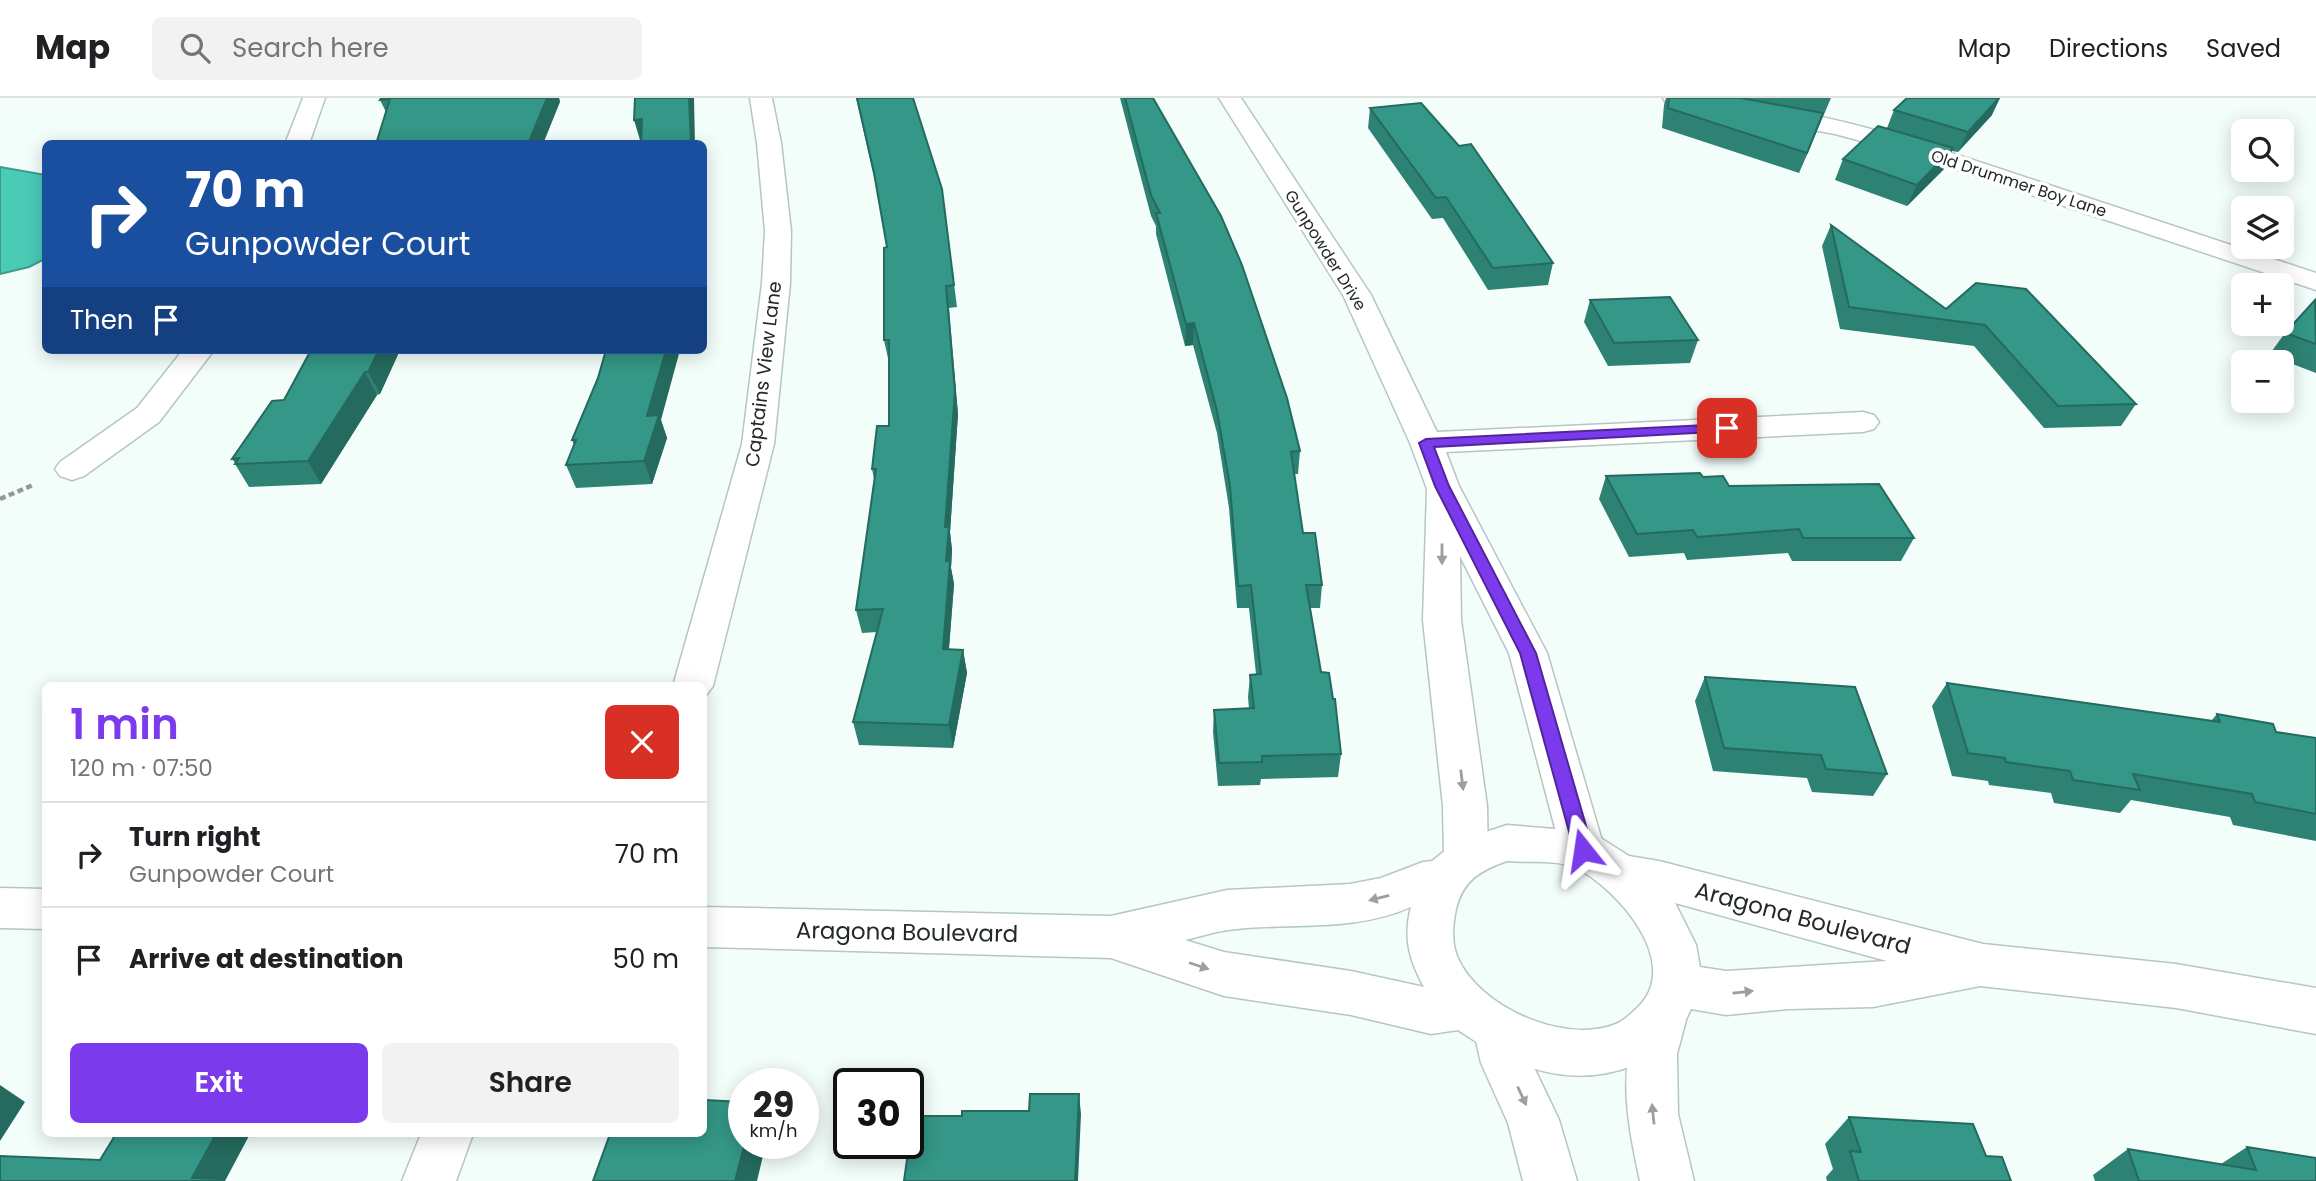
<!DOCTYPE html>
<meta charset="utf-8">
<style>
body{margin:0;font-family:Poppins,sans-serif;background:#f2f2f2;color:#202124;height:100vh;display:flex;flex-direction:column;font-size:26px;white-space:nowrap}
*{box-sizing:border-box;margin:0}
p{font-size:23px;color:#757577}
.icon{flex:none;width:38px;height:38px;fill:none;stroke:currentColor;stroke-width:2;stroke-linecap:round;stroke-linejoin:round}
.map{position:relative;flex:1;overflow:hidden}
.details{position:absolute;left:42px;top:584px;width:665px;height:455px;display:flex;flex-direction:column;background:#fff;border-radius:10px;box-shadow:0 4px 18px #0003}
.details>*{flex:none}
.guide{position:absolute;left:42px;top:42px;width:665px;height:214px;border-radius:10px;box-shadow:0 4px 18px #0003;background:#1a4fa0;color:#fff;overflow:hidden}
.tools{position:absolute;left:2231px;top:21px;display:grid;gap:14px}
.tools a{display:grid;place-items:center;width:63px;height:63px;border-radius:10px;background:#fff;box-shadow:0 4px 18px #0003;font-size:35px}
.speed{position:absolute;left:728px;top:970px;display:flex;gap:14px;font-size:35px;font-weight:700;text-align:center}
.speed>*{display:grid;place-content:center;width:91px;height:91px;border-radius:50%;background:#fff;box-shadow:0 4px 18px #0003;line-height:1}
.speed small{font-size:18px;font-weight:400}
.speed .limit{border:4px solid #111;border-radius:10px;background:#fff;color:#111}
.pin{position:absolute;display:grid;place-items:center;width:60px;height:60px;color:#fff;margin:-30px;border-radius:14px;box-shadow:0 4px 10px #0006}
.me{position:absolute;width:77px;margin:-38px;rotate:345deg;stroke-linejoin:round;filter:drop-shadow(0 0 5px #0008)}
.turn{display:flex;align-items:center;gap:24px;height:147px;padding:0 28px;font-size:32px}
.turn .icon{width:91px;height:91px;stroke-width:2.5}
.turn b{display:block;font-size:49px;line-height:60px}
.then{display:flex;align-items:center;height:66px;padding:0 28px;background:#0003;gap:14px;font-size:26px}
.round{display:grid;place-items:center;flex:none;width:74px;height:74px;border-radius:10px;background:#f2f2f2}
.headline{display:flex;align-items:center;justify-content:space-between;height:119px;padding:0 28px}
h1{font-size:42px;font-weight:600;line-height:52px;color:#7c3aed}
.primary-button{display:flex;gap:14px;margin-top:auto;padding:14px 28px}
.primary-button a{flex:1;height:80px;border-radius:10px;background:#7c3aed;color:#fff;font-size:28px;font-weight:600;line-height:80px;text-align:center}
.primary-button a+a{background:#f2f2f2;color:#202124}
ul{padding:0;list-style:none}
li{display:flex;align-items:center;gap:21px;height:105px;padding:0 28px;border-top:2px solid #e0e0e0}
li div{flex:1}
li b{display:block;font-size:26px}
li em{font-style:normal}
header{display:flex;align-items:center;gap:42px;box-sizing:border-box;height:98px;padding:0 35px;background:#fff;border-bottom:2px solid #e0e0e0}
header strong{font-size:33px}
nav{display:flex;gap:38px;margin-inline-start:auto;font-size:24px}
.search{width:490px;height:63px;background:#f2f2f2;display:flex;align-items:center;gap:18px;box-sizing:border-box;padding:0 24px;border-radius:10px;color:#757577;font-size:26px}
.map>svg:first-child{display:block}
.water{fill:#49cbb6;stroke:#3d9a8b;stroke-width:2}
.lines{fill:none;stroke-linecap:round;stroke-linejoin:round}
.minor-casing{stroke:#b4c7c2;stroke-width:3}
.tertiary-casing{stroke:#b4c7c2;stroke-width:3}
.path{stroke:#919a98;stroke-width:4.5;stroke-dasharray:6 3.5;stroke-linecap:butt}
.minor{fill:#fff;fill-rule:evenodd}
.tertiary{fill:#fff;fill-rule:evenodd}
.wall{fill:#2e8274}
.shaded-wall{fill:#256a5e}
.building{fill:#359787;stroke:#256a5e;stroke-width:2}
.oneway{fill:#9c9f9e}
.route{fill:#7c3aed;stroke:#51269a;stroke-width:2}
.labels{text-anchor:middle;stroke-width:7;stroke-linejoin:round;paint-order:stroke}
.far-street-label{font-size:16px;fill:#222927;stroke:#fff}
.street-label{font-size:19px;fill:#222927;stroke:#fff}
.near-street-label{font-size:23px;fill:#222927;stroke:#fff}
</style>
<header>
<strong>Map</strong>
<div class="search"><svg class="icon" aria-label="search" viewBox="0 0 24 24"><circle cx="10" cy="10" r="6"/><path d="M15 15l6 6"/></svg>Search here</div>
<nav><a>Map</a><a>Directions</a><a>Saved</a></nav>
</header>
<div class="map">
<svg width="2316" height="1083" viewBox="0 0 2316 1083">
<rect width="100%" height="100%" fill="#f3fefb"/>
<!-- water -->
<path class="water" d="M 0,69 L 46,77 L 45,161 L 29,169 L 0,176 Z"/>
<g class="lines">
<!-- minor casing -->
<g class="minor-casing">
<path id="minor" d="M 303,0 L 325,0 L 309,46 L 285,46 Z
M 750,0 L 772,0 L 781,45 L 791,133 L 790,185 L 774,346 L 713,588 L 704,600 L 704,588 L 673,588 L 742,346 L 762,185 L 765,133 L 757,45 Z
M 1219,0 L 1241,0 L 1371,197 L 1437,334 L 1863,314 L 1874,317 L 1879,324 L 1874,331 L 1863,334 L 1446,354 L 1459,388 L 1547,555 L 1605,753 L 1599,766 L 1583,772 L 1567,766 L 1561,753 L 1509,555 L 1460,458 L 1461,522 L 1487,708 L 1488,760 L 1482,773 L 1466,779 L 1450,773 L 1444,760 L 1443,708 L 1423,522 L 1427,391 L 1410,345 L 1343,197 Z
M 1663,0 C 1791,0 1913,42 2034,82 C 2128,113 2222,144 2316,175 L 2316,192 L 1905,55 L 1835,36 L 1674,7 L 1666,5 Z
M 183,252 L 214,252 L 159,324 L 84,378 L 72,382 L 60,378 L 55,371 L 60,364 L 137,310 Z
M 1662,895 L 1679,902 L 1687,918 L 1677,956 L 1678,1016 L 1694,1083 L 1640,1083 C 1626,1018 1616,965 1645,902 Z
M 1499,911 L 1517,918 L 1530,961 L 1559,1022 L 1577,1083 L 1523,1083 L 1508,1025 L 1481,965 L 1474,934 L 1481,918 Z
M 421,1036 L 473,1036 L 456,1083 L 402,1083 Z"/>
</g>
<!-- tertiary casing -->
<g class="tertiary-casing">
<path id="tertiary" d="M 1507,727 L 1579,733 L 1602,741 L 1629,758 L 1659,763 L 1983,846 L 2176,866 L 2316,890 L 2316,936 L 2176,910 L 1980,888 L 1873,909 L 1788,911 L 1726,917 L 1691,911 C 1687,919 1683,928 1678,935 C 1668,950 1651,960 1635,967 C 1570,992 1514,970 1458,932 L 1431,936 L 1351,917 L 1224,898 L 1111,860 L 704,849 L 704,809 L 1111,818 L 1227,792 L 1350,786 L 1381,780 L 1423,764 L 1432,763 L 1456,744 ZM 1507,763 C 1528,765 1557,761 1576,770 C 1618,791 1684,866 1637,910 C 1631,916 1623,923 1616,926 C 1564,947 1478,909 1457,858 C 1451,842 1453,826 1456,811 C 1463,782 1481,772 1507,763 ZM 1675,805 L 1887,863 L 1726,873 L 1700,869 L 1696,847 ZM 1411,809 C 1403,839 1409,862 1424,889 L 1351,873 L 1224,854 L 1185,842 C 1199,839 1213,834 1228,832 C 1289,824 1352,835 1411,809 Z
M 0,790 L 46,791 L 46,831 L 0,830 Z"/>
</g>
<!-- path -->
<path class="path" d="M 0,401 L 33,387"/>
<!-- minor -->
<use href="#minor" class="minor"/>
<!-- tertiary -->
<use href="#tertiary" class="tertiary"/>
</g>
<!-- wall -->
<path class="wall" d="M 381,0 L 559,0 L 560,4 L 386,14 L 380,2 Z
M 856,0 L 913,0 L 942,91 L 957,209 L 949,210 L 958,316 L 950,434 L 952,452 L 951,470 L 954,486 L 949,551 L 963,552 L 967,575 L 953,650 L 859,647 L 853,624 L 877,534 L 862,535 L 856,512 L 874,381 L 872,371 L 889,328 L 889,265 L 884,242 L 887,149 L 878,96 Z
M 1120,0 L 1153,0 L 1300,353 L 1298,376 L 1294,376 L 1303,435 L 1322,487 L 1320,510 L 1310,510 L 1321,574 L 1341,656 L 1338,679 L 1261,681 L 1260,687 L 1218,688 L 1213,634 L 1214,612 L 1249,611 L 1248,599 L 1250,577 L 1256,576 L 1249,510 L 1237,510 L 1229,410 L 1217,335 L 1193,247 L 1185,248 L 1156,136 L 1156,128 L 1151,118 Z
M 1666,0 L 1831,0 L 1799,75 L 1662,30 L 1664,7 Z
M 1370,10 L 1553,165 L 1548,187 L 1488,192 L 1443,120 L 1432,121 L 1368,30 Z
M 1894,12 L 1992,17 L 1958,54 L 1952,53 L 1944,71 L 1907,108 L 1835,82 L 1843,61 L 1887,30 Z
M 1831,127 L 1946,211 L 1976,185 L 2136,306 L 2121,328 L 2044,330 L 1974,248 L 1840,231 L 1822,148 Z
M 1590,202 L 1698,242 L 1690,265 L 1608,268 L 1584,224 Z
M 2316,203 L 2316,275 L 2269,257 L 2285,235 Z
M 311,252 L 400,252 L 380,296 L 377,297 L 321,386 L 249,389 L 235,366 L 235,365 L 232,361 L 284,302 Z
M 661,322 L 667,340 L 652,386 L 576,390 L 566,367 L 574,347 L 572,342 Z
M 1606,378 L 1703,379 L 1729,388 L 1914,440 L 1901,463 L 1792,463 L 1788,455 L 1687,462 L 1684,455 L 1629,459 L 1599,401 Z
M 1705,579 L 1887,676 L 1873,698 L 1812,694 L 1807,680 L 1713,673 L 1695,603 Z
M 1947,585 L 2211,623 L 2217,616 L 2276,634 L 2316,640 L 2316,743 L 2233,727 L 2230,719 L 2131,702 L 2120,715 L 2054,705 L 2051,695 L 1989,687 L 1988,683 L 1952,678 L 1932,608 Z
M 1849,1019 L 1986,1058 L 2011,1083 L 1827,1083 L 1826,1079 L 1833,1071 L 1825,1046 Z
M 2247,1049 L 2316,1083 L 2095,1083 L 2093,1077 L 2128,1051 L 2221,1066 Z"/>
<!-- shaded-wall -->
<path class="shaded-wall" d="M 547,0 L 559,0 L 560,4 L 543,46 L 528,46 Z
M 689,0 L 694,0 L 695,46 L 691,46 Z
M 1999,0 L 2000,0 L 1992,17 L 1958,54 L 1968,34 Z
M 1823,15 L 1816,35 L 1799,75 Z
M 642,21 L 648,41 L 640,42 L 634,22 Z
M 1953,50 L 1944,71 L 1907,108 L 1917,87 Z
M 946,188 L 958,316 L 950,434 L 952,452 L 951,470 L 954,486 L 947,574 L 943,551 L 946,463 L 945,429 Z
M 1194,225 L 1193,247 L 1185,248 L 1186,226 Z
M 379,252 L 400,252 L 380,296 L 368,274 Z
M 666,252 L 680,252 L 661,322 L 667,340 L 652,386 L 644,363 L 647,318 Z
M 365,274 L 377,297 L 321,386 L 308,363 Z
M 963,552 L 967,575 L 953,650 L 949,627 Z
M 0,987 L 25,1004 L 0,1043 Z
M 1079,996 L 1081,1016 L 1078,1083 L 1075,1083 Z
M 216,1036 L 250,1036 L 225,1083 L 197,1083 L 192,1080 Z
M 745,1045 L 766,1045 L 757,1083 L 735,1083 Z"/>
<!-- building -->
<path class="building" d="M 381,0 L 547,0 L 528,46 L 376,46 L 390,1 L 380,2 Z
M 635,0 L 689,0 L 691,46 L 641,46 L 642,21 L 634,22 Z
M 857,0 L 913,0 L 942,91 L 954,187 L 946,188 L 955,293 L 945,429 L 949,429 L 946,463 L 950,463 L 943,551 L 963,552 L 949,627 L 853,624 L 883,511 L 856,512 L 876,371 L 872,371 L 877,328 L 889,328 L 889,242 L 884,242 L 884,150 L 887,149 L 874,75 Z
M 1125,0 L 1153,0 L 1221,118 L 1242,167 L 1287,300 L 1300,353 L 1291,354 L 1303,435 L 1315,435 L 1322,487 L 1306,487 L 1321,574 L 1329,575 L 1333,601 L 1335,601 L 1341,656 L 1262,658 L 1262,664 L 1219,665 L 1214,612 L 1254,610 L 1250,577 L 1261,576 L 1251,487 L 1238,488 L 1230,388 L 1217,313 L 1194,225 L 1186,226 L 1156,115 L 1160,115 L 1151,97 Z
M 1669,0 L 1741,0 L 1823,15 L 1807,55 L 1668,10 Z
M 1907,0 L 1999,0 L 1968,34 L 1894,12 Z
M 1421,5 L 1459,48 L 1471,46 L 1553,165 L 1493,170 L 1446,99 L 1436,100 L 1370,10 Z
M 1878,28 L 1953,50 L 1917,87 L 1843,61 Z
M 1831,127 L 1946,211 L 1976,185 L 2026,191 L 2136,306 L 2058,308 L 1985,227 L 1849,209 Z
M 1670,199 L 1698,242 L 1614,245 L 1590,202 Z
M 2315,202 L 2316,246 L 2285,235 Z
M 311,252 L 379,252 L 368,274 L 365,274 L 308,363 L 235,366 L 239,360 L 232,361 L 272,303 L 284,302 Z
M 606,252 L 666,252 L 647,318 L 659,317 L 644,363 L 566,367 L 576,342 L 572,342 L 598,280 Z
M 1700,375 L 1703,379 L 1723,378 L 1729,388 L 1879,386 L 1914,440 L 1803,440 L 1799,431 L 1697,439 L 1693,432 L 1637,436 L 1606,378 Z
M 1705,579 L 1855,589 L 1887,676 L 1826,671 L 1821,657 L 1724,650 Z
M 1947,585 L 2220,624 L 2217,616 L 2273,626 L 2276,634 L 2316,640 L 2316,716 L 2255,704 L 2252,696 L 2133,676 L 2140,692 L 2073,682 L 2070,673 L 2006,664 L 2005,660 L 1968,655 Z
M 1030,996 L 1079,996 L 1075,1083 L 904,1083 L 913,1018 L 962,1018 L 962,1013 L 1029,1013 Z
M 704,1002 L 744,1004 L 744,1045 L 745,1045 L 735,1083 L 593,1083 L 610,1036 L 704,1036 Z
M 1849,1019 L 1973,1026 L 1986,1058 L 2002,1059 L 2011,1083 L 1859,1083 L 1850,1053 L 1861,1054 Z
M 116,1036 L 216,1036 L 192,1080 L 220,1081 L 219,1083 L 0,1083 L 0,1058 L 100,1062 Z
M 2247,1049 L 2316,1060 L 2316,1083 L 2139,1083 L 2128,1051 L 2256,1072 Z"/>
<!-- one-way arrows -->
<defs><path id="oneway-solid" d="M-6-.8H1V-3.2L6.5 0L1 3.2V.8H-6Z" transform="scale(1.75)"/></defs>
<g class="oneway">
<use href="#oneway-solid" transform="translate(1442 456) rotate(90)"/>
<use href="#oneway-solid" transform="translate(1462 682) rotate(83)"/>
<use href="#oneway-solid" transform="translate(1379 800) rotate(166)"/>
<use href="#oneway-solid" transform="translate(1199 868) rotate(18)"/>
<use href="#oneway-solid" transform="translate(1743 894) rotate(-6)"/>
<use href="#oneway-solid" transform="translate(1522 998) rotate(65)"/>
<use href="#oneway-solid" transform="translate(1653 1016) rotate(-96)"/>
</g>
<!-- route -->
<path class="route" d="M 1727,326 L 1733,330 L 1731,333 L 1434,349 L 1449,388 L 1536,555 L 1593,752 L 1590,758 L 1583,760 L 1577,758 L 1574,752 L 1520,555 L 1435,388 L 1419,345 L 1426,341 Z"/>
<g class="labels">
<!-- far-street labels -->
<g class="far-street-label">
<text transform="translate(2019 85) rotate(18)" y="6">Old Drummer Boy Lane</text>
<text transform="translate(1326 152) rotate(58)" y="6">Gunpowder Drive</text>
</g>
<!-- street labels -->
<g class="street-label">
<text transform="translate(763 276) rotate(-83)" y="7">Captains View Lane</text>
</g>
<!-- near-street labels -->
<g class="near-street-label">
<text transform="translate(1803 820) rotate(15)" y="8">Aragona Boulevard</text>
<text transform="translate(907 834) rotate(1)" y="8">Aragona Boulevard</text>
</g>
</g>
</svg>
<div class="tools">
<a><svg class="icon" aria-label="search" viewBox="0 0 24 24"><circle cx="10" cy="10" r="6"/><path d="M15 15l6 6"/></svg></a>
<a><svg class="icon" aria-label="layers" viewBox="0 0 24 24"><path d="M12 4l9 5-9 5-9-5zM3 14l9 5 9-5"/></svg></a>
<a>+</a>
<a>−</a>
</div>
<div class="speed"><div>29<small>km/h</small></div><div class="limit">30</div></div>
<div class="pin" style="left:1727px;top:330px;background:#d93025"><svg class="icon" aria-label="arrive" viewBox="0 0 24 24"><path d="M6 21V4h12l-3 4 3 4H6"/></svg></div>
<svg class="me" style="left:1583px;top:752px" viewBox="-20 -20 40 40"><path d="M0-17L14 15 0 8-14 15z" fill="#7c3aed" stroke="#fff" stroke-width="4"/></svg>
<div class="guide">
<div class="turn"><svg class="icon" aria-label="right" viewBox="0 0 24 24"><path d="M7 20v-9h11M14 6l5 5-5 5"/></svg><div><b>70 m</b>Gunpowder Court</div></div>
<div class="then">Then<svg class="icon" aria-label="arrive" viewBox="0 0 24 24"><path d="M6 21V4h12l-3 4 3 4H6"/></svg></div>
</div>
<section class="details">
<div class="headline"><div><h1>1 min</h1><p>120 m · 07:50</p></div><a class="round" style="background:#d93025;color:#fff"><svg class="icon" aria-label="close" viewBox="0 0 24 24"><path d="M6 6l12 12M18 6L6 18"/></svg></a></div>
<ul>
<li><svg class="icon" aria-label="right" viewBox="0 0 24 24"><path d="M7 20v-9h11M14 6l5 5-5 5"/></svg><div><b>Turn right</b><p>Gunpowder Court</p></div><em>70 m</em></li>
<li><svg class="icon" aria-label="arrive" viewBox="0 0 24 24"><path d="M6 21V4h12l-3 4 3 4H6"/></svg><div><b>Arrive at destination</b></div><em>50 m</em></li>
</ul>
<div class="primary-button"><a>Exit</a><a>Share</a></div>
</section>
</div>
